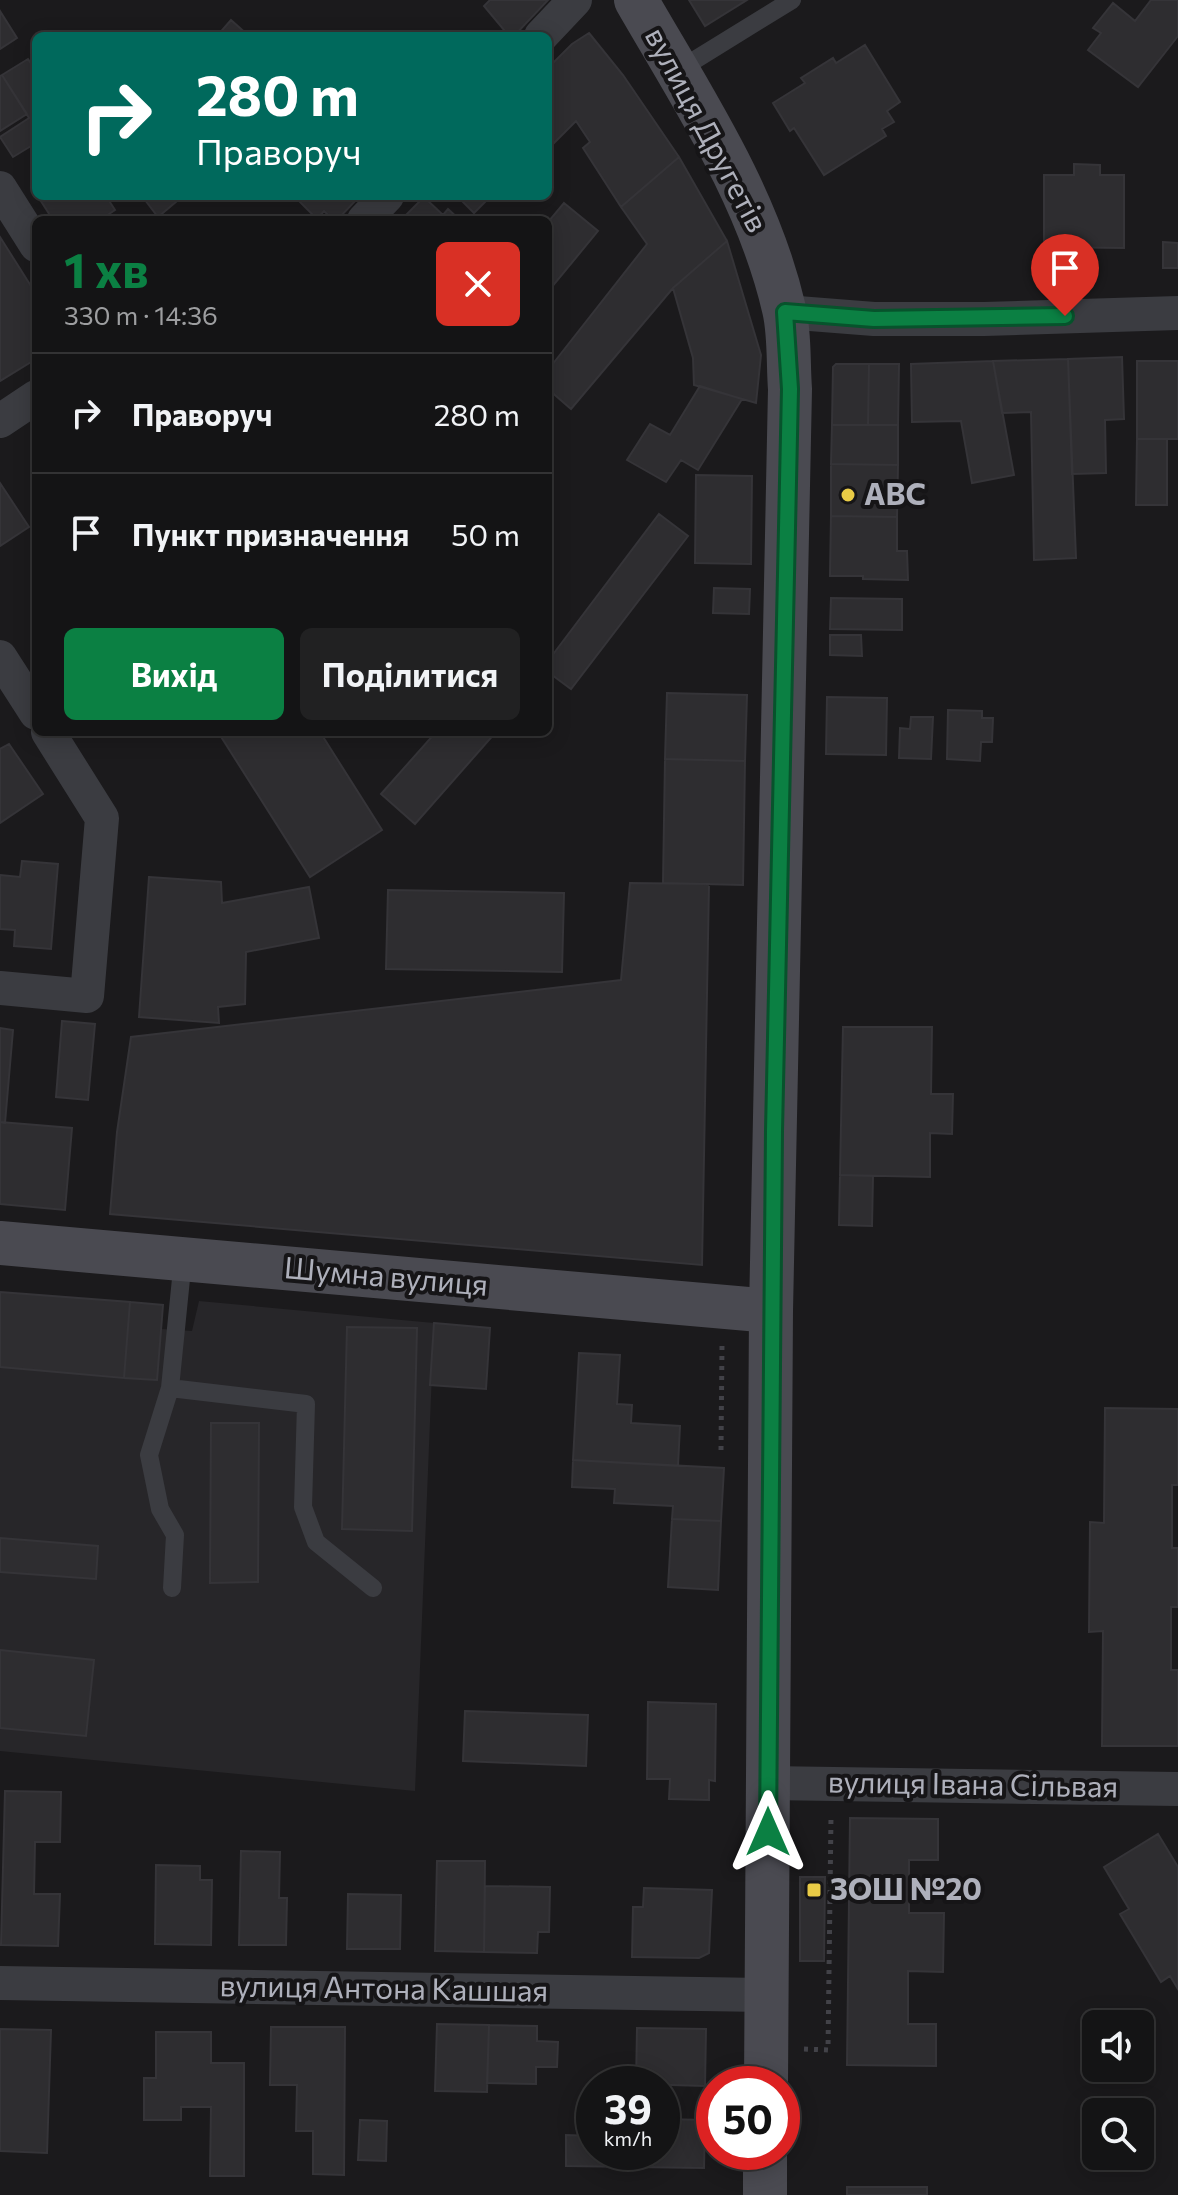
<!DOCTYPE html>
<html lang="uk">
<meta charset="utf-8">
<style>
body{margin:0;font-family:Commissioner,sans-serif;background:#212122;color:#f1f3f6;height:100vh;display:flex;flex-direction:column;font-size:30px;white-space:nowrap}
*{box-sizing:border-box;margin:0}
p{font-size:26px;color:#9d9ea0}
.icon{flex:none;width:44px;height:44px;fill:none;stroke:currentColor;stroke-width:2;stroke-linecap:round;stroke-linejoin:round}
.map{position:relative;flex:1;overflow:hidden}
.panel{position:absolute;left:32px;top:216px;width:520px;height:520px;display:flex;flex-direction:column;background:#141415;border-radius:12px;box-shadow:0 4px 20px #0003,0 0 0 2px #333334}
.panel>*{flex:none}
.top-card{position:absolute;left:32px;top:32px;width:520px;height:168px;border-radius:12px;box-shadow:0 4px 20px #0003,0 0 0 2px #333334;background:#00695c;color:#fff;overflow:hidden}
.controls{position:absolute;left:1082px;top:2010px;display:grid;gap:16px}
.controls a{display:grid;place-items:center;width:72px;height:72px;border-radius:12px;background:#141415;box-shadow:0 4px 20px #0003,0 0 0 2px #333334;font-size:40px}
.speed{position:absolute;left:576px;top:2066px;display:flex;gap:16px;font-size:40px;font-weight:700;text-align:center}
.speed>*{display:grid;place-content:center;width:104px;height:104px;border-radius:50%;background:#141415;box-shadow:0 4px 20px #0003,0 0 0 2px #333334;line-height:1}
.speed small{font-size:20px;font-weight:400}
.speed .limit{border:12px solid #d22;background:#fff;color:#111}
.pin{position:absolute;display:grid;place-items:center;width:68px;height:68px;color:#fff;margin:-82px -34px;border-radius:50% 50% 50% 0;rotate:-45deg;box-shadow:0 0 8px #0007}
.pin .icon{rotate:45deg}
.me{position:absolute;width:88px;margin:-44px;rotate:0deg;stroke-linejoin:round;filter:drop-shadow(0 0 6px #0008)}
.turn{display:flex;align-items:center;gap:28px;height:168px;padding:0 32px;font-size:36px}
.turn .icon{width:104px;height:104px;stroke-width:2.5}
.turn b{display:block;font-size:56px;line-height:68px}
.round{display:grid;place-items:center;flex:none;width:84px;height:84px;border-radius:12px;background:#212122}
.summary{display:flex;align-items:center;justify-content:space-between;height:136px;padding:0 32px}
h1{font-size:48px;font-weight:700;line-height:60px;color:#0b8043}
.action{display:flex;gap:16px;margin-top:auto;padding:16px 32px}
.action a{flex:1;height:92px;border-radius:12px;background:#0b8043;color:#fff;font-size:32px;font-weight:700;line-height:92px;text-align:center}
.action a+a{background:#212122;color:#f1f3f6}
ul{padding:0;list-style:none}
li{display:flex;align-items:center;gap:24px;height:120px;padding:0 32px;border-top:2px solid #333334}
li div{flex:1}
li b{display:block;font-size:30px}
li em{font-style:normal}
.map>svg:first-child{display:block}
.built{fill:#272629}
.building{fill:#2e2d30;stroke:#353438;stroke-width:2}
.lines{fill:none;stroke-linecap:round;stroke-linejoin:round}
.path{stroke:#424248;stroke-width:5;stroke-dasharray:4 6;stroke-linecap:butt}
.lane{stroke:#3b3c41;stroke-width:18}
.street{stroke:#3b3c41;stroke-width:34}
.secondary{stroke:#4a4a51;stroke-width:44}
.route-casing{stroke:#07532c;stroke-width:20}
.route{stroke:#0b8043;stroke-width:14}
.poi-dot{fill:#e9cb46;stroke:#161517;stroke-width:3}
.labels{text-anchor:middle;stroke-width:8;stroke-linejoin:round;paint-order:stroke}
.street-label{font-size:30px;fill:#aeb0bb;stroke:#161517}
.poi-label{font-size:30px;font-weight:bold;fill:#aeb0bb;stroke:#161517;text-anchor:start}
</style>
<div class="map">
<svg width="1178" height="2195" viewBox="0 0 1178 2195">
<rect width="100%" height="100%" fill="#1b1a1c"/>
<!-- built -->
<path class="built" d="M 0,1292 L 163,1305 L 162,1329 L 192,1331 L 199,1301 L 434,1323 L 415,1791 L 0,1751 Z"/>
<!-- building -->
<path class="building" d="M 490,0 L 548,0 L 514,36 L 509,36 L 484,6 Z
M 689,0 L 747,0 L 705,26 Z
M 1151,0 L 1178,0 L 1178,36 L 1138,87 L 1088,50 L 1101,33 L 1093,28 L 1113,3 L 1135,21 Z
M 0,11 L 17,38 L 0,49 Z
M 231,20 L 249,36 L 217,36 Z
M 589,33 L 623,75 L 679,157 L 621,207 L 583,148 L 590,142 L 576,121 L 548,149 L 548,68 L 572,44 Z
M 865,45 L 900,102 L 887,111 L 894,122 L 882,129 L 886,136 L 824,175 L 794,128 L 790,131 L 773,103 L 805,83 L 801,78 L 833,58 L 836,63 Z
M 28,59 L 36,71 L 36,143 L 13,157 L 0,137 L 29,118 L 2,75 Z
M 2,75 L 27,114 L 0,131 L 0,76 Z
M 679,157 L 727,241 L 673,288 L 571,409 L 548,389 L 548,370 L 647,244 L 621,207 Z
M 1074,164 L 1100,165 L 1100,175 L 1124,175 L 1124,248 L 1044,247 L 1044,175 L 1074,175 Z
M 42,196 L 106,196 L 115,210 L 100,220 L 53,220 L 39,198 Z
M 142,196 L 183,196 L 158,217 Z
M 294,196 L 360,196 L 337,220 L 333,220 L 324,211 L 317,219 Z
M 457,196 L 491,196 L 474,213 Z
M 424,197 L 443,215 L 448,209 L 460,220 L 401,220 Z
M 564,203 L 598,231 L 551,288 L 548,285 L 548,222 Z
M 0,237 L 36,294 L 36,359 L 0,381 Z
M 727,241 L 761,355 L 756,403 L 694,385 L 693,358 L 673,288 Z
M 1163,242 L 1178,243 L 1178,268 L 1163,268 Z
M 1122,357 L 1124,419 L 1105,420 L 1106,473 L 1072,474 L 1068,359 Z
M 1068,359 L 1076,558 L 1034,560 L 1031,412 L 1002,413 L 993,361 Z
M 993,361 L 1014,475 L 972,483 L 961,421 L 912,422 L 911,364 Z
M 1137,361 L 1178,361 L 1178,439 L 1137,439 Z
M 836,364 L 869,364 L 868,425 L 832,425 L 833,367 Z
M 869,364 L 899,364 L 898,425 L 868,425 Z
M 700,386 L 742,399 L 698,470 L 681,460 L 666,482 L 627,460 L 650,424 L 670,435 Z
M 832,425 L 898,425 L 898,465 L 831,464 Z
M 1137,439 L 1167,439 L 1167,505 L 1136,505 Z
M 831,464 L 898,465 L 897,517 L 831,516 Z
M 696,475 L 752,476 L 751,564 L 695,563 Z
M 0,483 L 29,527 L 0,546 Z
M 659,514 L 688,536 L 571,689 L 548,672 L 548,661 Z
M 831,516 L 897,517 L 897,551 L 907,551 L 908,580 L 863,579 L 863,576 L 830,576 Z
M 714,588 L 750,589 L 749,614 L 713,613 Z
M 831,598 L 902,599 L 902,630 L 830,629 Z
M 830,635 L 861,635 L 862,656 L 830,655 Z
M 667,693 L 747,695 L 745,761 L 665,759 Z
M 827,697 L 887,698 L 886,755 L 826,754 Z
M 948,710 L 982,711 L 982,718 L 993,718 L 992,742 L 981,742 L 980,761 L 947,759 Z
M 911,717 L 933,717 L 931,759 L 899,758 L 900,728 L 910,729 Z
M 218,732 L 320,732 L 382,830 L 310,877 Z
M 436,732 L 496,732 L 415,824 L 381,794 Z
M 9,744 L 43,794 L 0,823 L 0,749 Z
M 665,759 L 745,761 L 743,885 L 663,883 Z
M 22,861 L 58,864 L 51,949 L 14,946 L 15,930 L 0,929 L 0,875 L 20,877 Z
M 149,877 L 221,882 L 222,903 L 309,887 L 319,938 L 246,952 L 245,1004 L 218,1007 L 219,1023 L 139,1017 Z
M 630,883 L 709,884 L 702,1265 L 110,1214 L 117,1132 L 131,1037 L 621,980 Z
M 388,890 L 564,893 L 562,972 L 386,969 Z
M 62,1021 L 95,1024 L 88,1100 L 56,1097 Z
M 843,1027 L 932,1027 L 931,1094 L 953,1094 L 952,1134 L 930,1133 L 930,1177 L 840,1175 Z
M 0,1028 L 13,1030 L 5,1123 L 0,1122 Z
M 0,1122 L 72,1128 L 65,1210 L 0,1204 Z
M 840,1175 L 873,1176 L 872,1226 L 839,1225 Z
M 0,1292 L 130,1302 L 124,1378 L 0,1367 Z
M 130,1302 L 163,1305 L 157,1380 L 124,1378 Z
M 434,1323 L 490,1328 L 486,1389 L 430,1385 Z
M 347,1327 L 417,1328 L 412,1531 L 342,1529 Z
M 579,1353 L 620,1355 L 617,1404 L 632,1405 L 631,1423 L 680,1426 L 678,1466 L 573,1460 Z
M 1105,1408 L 1178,1409 L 1178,1485 L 1172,1485 L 1172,1548 L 1178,1548 L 1178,1607 L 1171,1607 L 1171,1670 L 1178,1670 L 1178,1746 L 1102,1746 L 1103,1631 L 1089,1632 L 1090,1522 L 1104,1523 Z
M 211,1423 L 259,1423 L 258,1582 L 210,1583 Z
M 573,1460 L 724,1468 L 721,1521 L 672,1519 L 673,1506 L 614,1503 L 615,1489 L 572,1487 Z
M 672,1519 L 721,1521 L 718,1590 L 668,1587 Z
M 0,1538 L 98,1546 L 96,1579 L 0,1572 Z
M 0,1650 L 94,1660 L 86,1736 L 0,1728 Z
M 648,1702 L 716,1704 L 715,1781 L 709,1780 L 709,1800 L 669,1799 L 670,1779 L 647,1779 Z
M 465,1711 L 588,1715 L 586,1766 L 463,1761 Z
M 5,1791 L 61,1792 L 60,1842 L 35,1842 L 34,1894 L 60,1894 L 58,1946 L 1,1945 Z
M 850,1818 L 938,1819 L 938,1860 L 909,1860 L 909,1913 L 944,1913 L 943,1972 L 908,1971 L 908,2024 L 936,2024 L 936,2066 L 847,2065 Z
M 1158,1834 L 1178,1867 L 1178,1989 L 1170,1976 L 1161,1982 L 1120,1914 L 1129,1909 L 1104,1867 Z
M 241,1851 L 280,1852 L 279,1898 L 287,1898 L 286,1945 L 239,1945 Z
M 437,1861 L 485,1861 L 484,1952 L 435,1951 Z
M 156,1865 L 200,1866 L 200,1880 L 212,1880 L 211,1945 L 155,1944 Z
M 800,1877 L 825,1877 L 824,1961 L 800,1961 Z
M 485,1886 L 550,1887 L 549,1932 L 538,1932 L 537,1953 L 484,1952 Z
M 644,1888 L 712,1890 L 709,1953 L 699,1958 L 632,1957 L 633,1907 L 643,1907 Z
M 348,1894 L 401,1895 L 400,1949 L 347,1949 Z
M 437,2024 L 489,2025 L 487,2092 L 435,2091 Z
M 489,2025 L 537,2026 L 537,2041 L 558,2042 L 557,2067 L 536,2067 L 536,2084 L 487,2083 Z
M 271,2027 L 345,2027 L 344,2175 L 313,2174 L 313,2131 L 296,2131 L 297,2085 L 270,2085 Z
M 637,2028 L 706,2029 L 705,2086 L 636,2084 Z
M 0,2029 L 51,2030 L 47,2153 L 0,2151 Z
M 156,2032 L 211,2032 L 211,2063 L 244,2063 L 244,2176 L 210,2176 L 211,2107 L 181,2107 L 181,2120 L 144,2120 L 144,2078 L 156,2078 Z
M 662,2119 L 705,2120 L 704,2168 L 566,2166 L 566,2135 L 594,2136 L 594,2152 L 662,2152 Z
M 360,2120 L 387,2121 L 386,2161 L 358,2160 Z
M 847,2187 L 927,2187 L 927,2195 L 847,2195 Z"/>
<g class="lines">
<!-- path -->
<path class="path" d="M 721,1450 L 722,1345
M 804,2049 L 828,2050 L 831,1817"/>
<!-- lane -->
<path class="lane" d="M 677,71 L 792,0
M 170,1388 L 306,1404 L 303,1507 L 316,1542 L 373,1588
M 172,1588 L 175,1535 L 160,1509 L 149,1455 L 170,1388 L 183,1259"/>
<!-- street -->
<path class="street" d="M 541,36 L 575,0
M 0,188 L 36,245
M 364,220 L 387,196
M 785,312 L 874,319 L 984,319 L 1178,313
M 0,421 L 36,397
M 0,657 L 36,713
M 0,988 L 87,996 L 102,818 L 48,732
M 768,1783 L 1178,1789
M 0,1983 L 768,1995"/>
<!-- secondary -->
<path class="secondary" d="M 636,0 C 693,99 758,196 784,309 C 790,334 788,363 790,389 L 771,1311 L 766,2084
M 0,1243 L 771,1311
M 765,2195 L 765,2152"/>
</g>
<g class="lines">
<!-- route casing -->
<g class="route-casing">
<path id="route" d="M 768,1832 L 774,1131 L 790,389 L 785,312 L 874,319 L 1065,316"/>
</g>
<!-- route -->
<use href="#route" class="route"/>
</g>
<!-- markers -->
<g class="poi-dot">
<circle cx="848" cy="495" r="8"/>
<rect x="806" y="1882" width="16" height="16" rx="4"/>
</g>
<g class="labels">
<!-- street labels -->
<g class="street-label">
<text transform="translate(706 130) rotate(62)" y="10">вулиця Другетів</text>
<text transform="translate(386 1277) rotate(5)" y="10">Шумна вулиця</text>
<text transform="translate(973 1785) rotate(1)" y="10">вулиця Івана Сільвая</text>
<text transform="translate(384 1989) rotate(1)" y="10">вулиця Антона Кашшая</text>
</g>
<!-- poi labels -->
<g class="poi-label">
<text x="864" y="505">АВС</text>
<text x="830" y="1900">ЗОШ №20</text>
</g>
</g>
</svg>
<div class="controls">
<a><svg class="icon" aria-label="sound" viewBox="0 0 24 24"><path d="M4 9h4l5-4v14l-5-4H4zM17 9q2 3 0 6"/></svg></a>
<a><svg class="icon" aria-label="search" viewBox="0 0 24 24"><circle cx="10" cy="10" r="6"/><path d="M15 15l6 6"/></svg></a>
</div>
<div class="speed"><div>39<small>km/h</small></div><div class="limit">50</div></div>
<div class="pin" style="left:1065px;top:316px;background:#d93025"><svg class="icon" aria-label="arrive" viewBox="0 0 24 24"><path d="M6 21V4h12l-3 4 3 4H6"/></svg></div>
<svg class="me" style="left:768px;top:1832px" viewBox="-20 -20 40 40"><path d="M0-17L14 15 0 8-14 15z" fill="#0b8043" stroke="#fff" stroke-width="4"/></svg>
<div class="top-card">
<div class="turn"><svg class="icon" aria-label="right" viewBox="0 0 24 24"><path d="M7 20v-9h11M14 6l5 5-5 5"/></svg><div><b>280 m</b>Праворуч</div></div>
</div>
<section class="panel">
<div class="summary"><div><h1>1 хв</h1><p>330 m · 14:36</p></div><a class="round" style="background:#d93025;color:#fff"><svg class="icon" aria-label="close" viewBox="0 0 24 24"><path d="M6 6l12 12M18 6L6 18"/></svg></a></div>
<ul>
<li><svg class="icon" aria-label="right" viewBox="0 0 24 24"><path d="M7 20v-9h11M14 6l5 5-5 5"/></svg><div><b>Праворуч</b></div><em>280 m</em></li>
<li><svg class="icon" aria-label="arrive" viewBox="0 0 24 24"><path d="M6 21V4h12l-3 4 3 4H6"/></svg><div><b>Пункт призначення</b></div><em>50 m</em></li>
</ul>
<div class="action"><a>Вихід</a><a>Поділитися</a></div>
</section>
</div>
